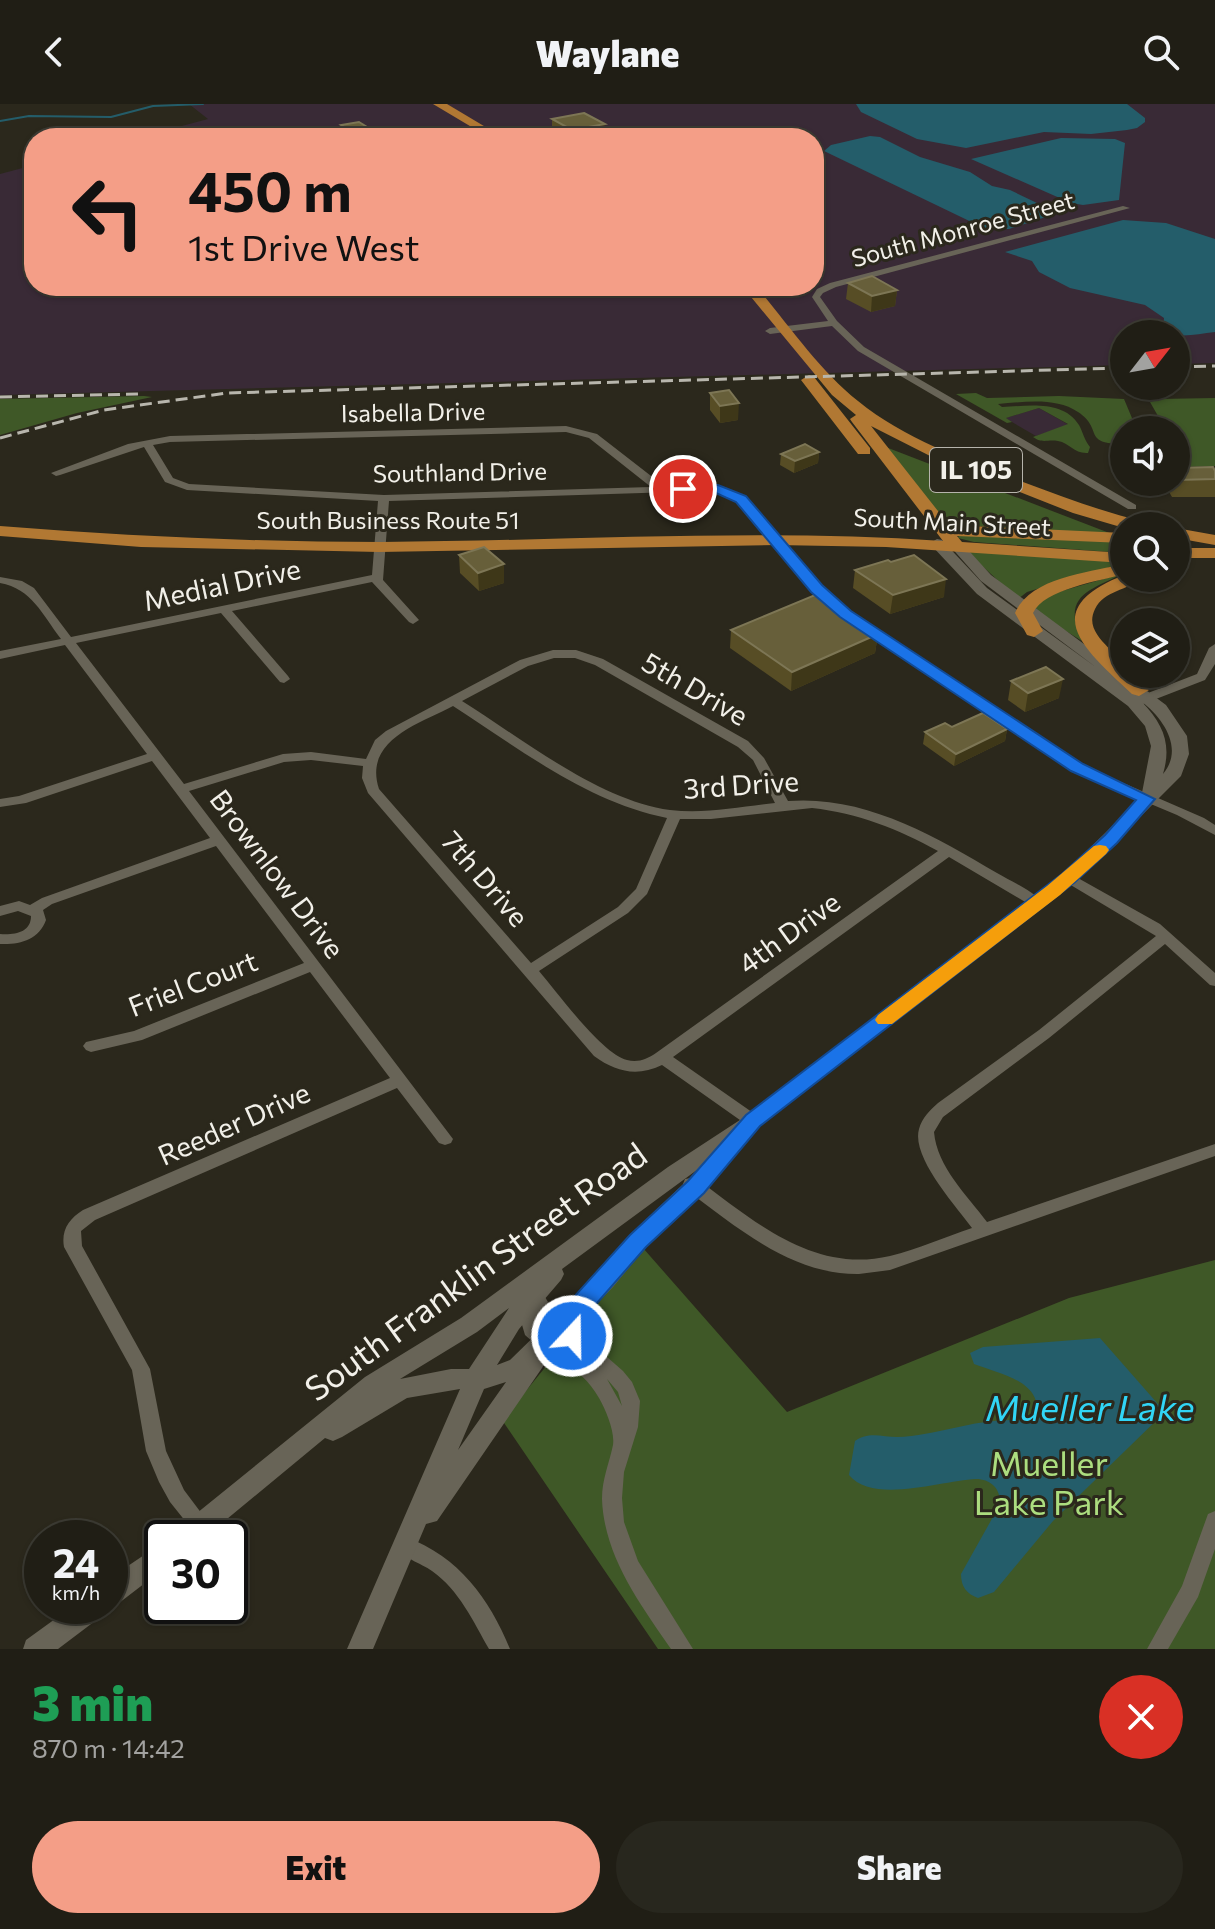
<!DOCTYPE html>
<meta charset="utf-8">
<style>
body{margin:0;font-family:Commissioner,sans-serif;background:#28271e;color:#f1f3f6;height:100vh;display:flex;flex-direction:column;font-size:30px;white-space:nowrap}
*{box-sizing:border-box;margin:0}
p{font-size:26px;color:#a2a2a0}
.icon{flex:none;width:44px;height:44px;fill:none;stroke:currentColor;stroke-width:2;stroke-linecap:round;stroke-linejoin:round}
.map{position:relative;height:1545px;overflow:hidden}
.details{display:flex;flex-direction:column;background:#201e15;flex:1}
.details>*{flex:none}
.hud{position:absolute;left:24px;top:24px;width:800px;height:168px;border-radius:32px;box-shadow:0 2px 6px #0004,0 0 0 2px #3d3c34;background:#f49e87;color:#111;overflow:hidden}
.needle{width:52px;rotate:59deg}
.tools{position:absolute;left:1110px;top:216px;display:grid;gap:16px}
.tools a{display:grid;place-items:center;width:80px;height:80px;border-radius:50%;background:#201e15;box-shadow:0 2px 6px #0004,0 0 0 2px #3d3c34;font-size:40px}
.speed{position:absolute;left:24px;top:1416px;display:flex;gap:16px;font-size:40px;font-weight:700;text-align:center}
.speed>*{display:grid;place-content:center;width:104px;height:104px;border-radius:50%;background:#201e15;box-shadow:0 2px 6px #0004,0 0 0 2px #3d3c34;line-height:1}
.speed small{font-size:20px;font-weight:400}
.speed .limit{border:4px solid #111;border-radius:12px;background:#fff;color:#111}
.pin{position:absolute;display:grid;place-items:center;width:68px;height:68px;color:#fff;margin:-34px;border:4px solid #fff;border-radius:50%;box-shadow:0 2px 8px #0007}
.me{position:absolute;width:88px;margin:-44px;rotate:21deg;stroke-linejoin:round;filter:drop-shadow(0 0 6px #0008)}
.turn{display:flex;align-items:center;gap:28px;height:168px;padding:0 32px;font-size:36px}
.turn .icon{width:104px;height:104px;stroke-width:2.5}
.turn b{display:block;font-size:56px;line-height:68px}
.round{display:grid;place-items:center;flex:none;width:84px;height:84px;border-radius:42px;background:#28271e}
.head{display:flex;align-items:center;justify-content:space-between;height:136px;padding:0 32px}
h1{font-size:48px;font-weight:800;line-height:60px;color:#1e9e55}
.cta{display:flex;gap:16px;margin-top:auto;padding:16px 32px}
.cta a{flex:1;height:92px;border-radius:48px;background:#f49e87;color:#111;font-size:32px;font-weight:800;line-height:92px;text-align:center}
.cta a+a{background:#28271e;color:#f1f3f6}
header{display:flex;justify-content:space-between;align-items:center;height:104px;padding:0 32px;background:#201e15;font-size:36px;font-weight:800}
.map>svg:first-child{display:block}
.industrial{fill:#392a36}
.green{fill:#3f5827}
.water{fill:#245d6a}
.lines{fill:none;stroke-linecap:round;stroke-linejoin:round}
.stream{stroke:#245d6a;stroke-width:2}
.minor{fill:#686457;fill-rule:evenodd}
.tertiary{fill:#686457;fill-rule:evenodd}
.primary{fill:#b17833;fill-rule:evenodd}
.rail{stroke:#b8b6ad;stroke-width:3;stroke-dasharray:12 6;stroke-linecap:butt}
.wall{fill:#574d25}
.shaded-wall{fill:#3e3718}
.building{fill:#675f3a;stroke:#7d7655;stroke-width:2}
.route{fill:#1a73e8;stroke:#114b97;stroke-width:2}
.slow{fill:#f59e0b}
.labels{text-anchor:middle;stroke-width:6;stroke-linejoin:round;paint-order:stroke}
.far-street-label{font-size:24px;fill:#f2f0e9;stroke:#2b281c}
.shield{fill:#2b281c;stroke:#b6b4ac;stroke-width:2}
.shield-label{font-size:26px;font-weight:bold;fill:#f2f0e9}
.street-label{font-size:28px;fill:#f2f0e9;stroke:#2b281c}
.near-street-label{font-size:34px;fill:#f2f0e9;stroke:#2b281c}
.near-park-label{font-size:34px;fill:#acdd7f;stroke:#2b281c}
.near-water-label{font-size:36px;font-style:italic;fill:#31d5f6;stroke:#2b281c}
</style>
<header><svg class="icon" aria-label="back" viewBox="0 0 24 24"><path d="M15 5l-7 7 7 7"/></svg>Waylane<svg class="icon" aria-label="search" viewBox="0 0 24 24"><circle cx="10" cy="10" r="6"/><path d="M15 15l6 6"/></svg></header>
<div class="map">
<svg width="1215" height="1545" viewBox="0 0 1215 1545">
<rect width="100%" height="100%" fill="#2b281c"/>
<!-- industrial -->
<path class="industrial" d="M 189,0 L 1215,0 L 1215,259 L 1176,260 L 1176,230 L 1124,230 L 1124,261 L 0,291 L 0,70 L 34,61 L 34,182 L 814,182 L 814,34 L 137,34 L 208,15 Z
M 1039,304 L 1069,321 L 1036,332 L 1005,314 Z"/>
<!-- green -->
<path class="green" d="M 976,289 L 987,294 L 1059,292 L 1124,295 L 1137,326 L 1124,326 L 1124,340 C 1081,340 1104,325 1078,308 C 1056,293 1024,298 998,300 L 1002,303 C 1027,302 1063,295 1079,321 C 1083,328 1084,336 1090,343 L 1088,349 C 1074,350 1070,339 1058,337 C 1047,335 1043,340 1033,333 L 1068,320 L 1039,304 L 1006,314 L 1012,318 L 1007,319 L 956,290 Z
M 144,292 L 152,293 L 77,309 L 0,331 L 0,295 Z
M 1215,294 L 1215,362 L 1176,363 L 1176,326 L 1166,326 L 1150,298 L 1159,295 Z
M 883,342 L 1112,430 L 944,420 Z
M 959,431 L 1119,437 L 1124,441 L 1124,449 L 974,438 L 958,434 Z
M 964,445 L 1124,456 L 1124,459 L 1027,488 L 1018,495 Z
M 1124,469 C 1092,486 1060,490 1082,537 L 1034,507 L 1035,499 L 1048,491 Z
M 643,1144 L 787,1308 L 1069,1194 L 1215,1156 L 1215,1545 L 658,1545 L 502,1316 Z"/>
<!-- water -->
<path class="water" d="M 856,0 L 1127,0 L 1145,14 L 1145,18 L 1137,24 L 1127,26 L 1091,30 L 1044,28 L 966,44 L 917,35 L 861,8 Z
M 870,32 L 880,33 L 920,53 L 970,68 L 992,82 L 1010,86 L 1058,109 L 1009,125 L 986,125 L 824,47 L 831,41 Z
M 1061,34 L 1115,35 L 1125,39 L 1119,96 L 1083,101 L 1071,99 L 971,55 Z
M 1123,116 L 1166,119 L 1215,135 L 1215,228 C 1196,230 1179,235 1163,227 L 1164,214 L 1145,201 L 1070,184 L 1039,168 L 1032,157 L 1005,148 Z
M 1100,1234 L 1165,1308 L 1053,1417 L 994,1488 L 978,1494 C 967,1490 961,1483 961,1470 L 998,1404 C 1004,1389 993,1375 976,1375 C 944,1376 873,1401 849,1371 L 855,1337 C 868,1327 883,1333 897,1333 C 941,1331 984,1311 1027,1317 L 1036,1297 C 1029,1274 994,1268 974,1260 L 970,1249 L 983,1243 Z"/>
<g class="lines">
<!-- stream -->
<path class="stream" d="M 0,17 L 29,12 L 111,13 L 153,2 L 203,0"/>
<!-- minor -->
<path class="minor" d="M 1123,102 L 1130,104 L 836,183 L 823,189 L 820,193 L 837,217 L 864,243 L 1136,401 L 1136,405 L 1128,405 L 858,247 L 832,222 L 770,230 L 765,227 L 770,224 L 828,217 L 812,193 L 817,185 L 830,179 Z
M 566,322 L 597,330 L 664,382 L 705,381 L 728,385 L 745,393 L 821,482 L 850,508 L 1082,661 L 1204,714 L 1215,721 L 1215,731 L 1177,711 L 1072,667 L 842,512 L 813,486 L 737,397 L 721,390 L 705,387 L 389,397 L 383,476 L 419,516 L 413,520 L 409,518 L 372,478 L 232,507 L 288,572 L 290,575 L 284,579 L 280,578 L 221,509 L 76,539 L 184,680 L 283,650 L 311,648 L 366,655 L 375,636 L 386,627 L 520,556 L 553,546 L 576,546 L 603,555 L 748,637 L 764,654 L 788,697 C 864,691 933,731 997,769 C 1012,778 1032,786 1044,799 L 1042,802 L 1032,802 L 949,753 L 673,953 L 759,1013 L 761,1017 L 759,1021 L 753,1023 L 747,1021 L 662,961 C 637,973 616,968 594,952 L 368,689 L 362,674 L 363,662 L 311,656 L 284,658 L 189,687 L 453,1035 L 451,1039 L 445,1041 L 439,1039 L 397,984 L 95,1116 L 81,1127 L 82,1142 L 150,1265 L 166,1347 L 184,1386 L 211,1422 L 208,1428 L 201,1431 L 194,1428 L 170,1398 L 159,1378 L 146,1347 L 132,1266 L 64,1143 C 61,1126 69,1115 83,1106 L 390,974 L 310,868 L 142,936 L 91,948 L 86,946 L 83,942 L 86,938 L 134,927 L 304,859 L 216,742 L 52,800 L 43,806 L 46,816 C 39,836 19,841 0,840 L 0,830 C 14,831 31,829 31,812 L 18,807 L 0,812 L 0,802 L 19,797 L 30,801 L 42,794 L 210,734 L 152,657 L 26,699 L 0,703 L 0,695 L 19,692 L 147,650 L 65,541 L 0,555 L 0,547 L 61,535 C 42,510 32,485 0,479 L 0,473 L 22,477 L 34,484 L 71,533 L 372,471 L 378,397 L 187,386 L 165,378 L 144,343 L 60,371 L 56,372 L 51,369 L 128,340 L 170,332 ZM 566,328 L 589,334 L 651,383 L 384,391 L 189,380 L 173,374 L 153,341 L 170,338 ZM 554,554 L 575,554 L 595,561 L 738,643 L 753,656 L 775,699 C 740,703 705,710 670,706 C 600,697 521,634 462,597 L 528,562 ZM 453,602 C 520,645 587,698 667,714 L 636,785 L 618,803 L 531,859 L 379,685 C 363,636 419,620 453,602 ZM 812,704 C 858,709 898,725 938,747 L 656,949 C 647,955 638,959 627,956 C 602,950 557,888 539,867 L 628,809 L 647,790 L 680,715 L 711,715 Z
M 1215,540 L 1215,560 L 1205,576 L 1143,600 L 1135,600 L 1133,597 L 1135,594 L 1197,570 L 1209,544 Z
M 1069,769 L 1160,820 L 1215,869 L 1215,882 L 1210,881 L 1165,840 L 1049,934 L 943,1013 L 934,1028 C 937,1063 967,1091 987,1118 L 1215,1040 L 1215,1052 L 890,1166 C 880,1167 869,1169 859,1170 C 791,1171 737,1123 685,1085 L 683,1080 L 685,1075 L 691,1074 L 697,1075 C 754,1117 813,1170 890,1152 C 918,1145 945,1133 972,1124 C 956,1102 911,1053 919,1025 C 922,1014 930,1006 938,999 L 1039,926 L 1156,832 L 1064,777 L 1062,774 L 1064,771 Z
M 539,1191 L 545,1193 L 548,1198 L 538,1215 L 539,1223 L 569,1241 C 564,1230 559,1219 565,1207 L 571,1205 L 577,1207 L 583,1232 L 623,1267 L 632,1278 L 640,1297 L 638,1323 L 624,1368 L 622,1394 L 624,1418 L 638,1457 L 693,1545 L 671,1545 C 640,1500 604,1452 602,1395 C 602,1375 609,1360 613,1341 C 615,1328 606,1306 599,1294 C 579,1259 552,1256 525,1231 L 520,1214 L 533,1193 ZM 607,1275 L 618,1288 L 622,1302 Z
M 1215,1407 L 1215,1445 L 1198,1493 L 1168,1545 L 1147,1545 L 1182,1482 L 1208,1410 Z
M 406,1433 C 459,1453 489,1494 510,1545 L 489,1545 C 473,1517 459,1486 432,1467 C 421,1459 402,1454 396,1442 L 399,1436 Z"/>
<!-- tertiary -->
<path class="tertiary" d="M 937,435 L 942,436 L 987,484 L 1097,564 L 981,477 L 949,441 L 951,438 L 961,438 L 991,471 L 1166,601 L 1187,632 L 1189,650 L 1181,672 L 1075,778 L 744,1033 L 747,1037 L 743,1043 L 704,1089 L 646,1143 L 613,1183 L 544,1253 L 546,1257 L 542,1264 L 437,1417 L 426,1420 L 373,1545 L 347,1545 L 460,1285 L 407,1294 L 342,1333 L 333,1337 L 325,1334 L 204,1434 L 172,1434 L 176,1426 L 365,1273 L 461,1214 L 668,1063 L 746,1012 L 1063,770 L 1141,694 L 1151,642 L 1145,622 L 1128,602 L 977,490 L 932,442 L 930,439 ZM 1142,598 C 1164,615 1184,645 1163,670 C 1172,640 1163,620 1142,598 ZM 701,1063 L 630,1131 L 597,1171 L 510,1256 L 497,1261 L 519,1225 L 561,1176 L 564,1170 L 562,1165 ZM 509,1204 L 469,1265 L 451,1265 L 400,1275 L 477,1228 ZM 506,1278 L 458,1346 L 484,1285 Z
M 162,1439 L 162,1466 L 119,1499 L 110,1502 L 109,1502 L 110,1474 Z
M 73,1502 L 107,1502 L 103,1511 L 58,1545 L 23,1545 L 26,1536 Z"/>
<!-- primary -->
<path class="primary" d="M 433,0 L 447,0 L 504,34 L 490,34 Z
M 742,182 L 756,182 C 788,220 819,266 858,297 C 906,336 965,356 1023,378 C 1063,393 1103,408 1145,418 L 1148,422 L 1124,424 L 1073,409 L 938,356 L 871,322 L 949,421 L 1124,429 L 1124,439 L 957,432 L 962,438 L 1124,449 L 1124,459 L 886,443 L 777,441 L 379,448 L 141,443 L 0,432 L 0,422 C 127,432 254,438 381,438 C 568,437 756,424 943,437 L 852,318 L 850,315 L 856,311 L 832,291 Z
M 809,271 L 814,273 L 870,344 L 870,350 L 858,350 L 801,276 Z
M 1176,424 L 1215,431 L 1215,441 L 1176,434 Z
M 1176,444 L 1215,444 L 1215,454 L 1176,454 Z
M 1119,461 L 1124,462 L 1124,470 C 1100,477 1044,485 1033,509 L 1043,527 L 1034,533 L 1027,531 L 1015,509 C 1030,474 1086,469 1119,461 Z
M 1124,471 L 1124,474 L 1141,474 C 1128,487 1104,486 1095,505 C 1081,533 1124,547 1124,570 L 1133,570 L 1149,586 L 1139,592 L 1132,590 C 1084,545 1036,506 1124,471 Z"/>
<!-- rail -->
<path class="rail" d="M 1176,263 L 1215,262
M 0,293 L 142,290
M 0,334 L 104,306 L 227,289 L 1124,264"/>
</g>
<!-- wall -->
<path class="wall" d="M 552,15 L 605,20 L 605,34 L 561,34 L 552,29 Z
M 341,21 L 385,34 L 287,34 L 287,32 L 320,33 L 341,29 Z
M 848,179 L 897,186 L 895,202 L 871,208 L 846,195 Z
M 710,289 L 738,316 L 720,319 L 710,306 Z
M 819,348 L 818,359 L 794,369 L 780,361 L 781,350 Z
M 1176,364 L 1215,367 L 1215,393 L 1172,393 L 1165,381 L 1166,378 L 1176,378 Z
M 459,451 L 504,460 L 504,479 L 479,487 L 460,469 Z
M 891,458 L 944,493 L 890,510 L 853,484 L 855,466 Z
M 731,526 L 878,530 L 875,549 L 791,587 L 730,544 Z
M 1011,577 L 1059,594 L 1025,608 L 1008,596 Z
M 952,623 L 1007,625 L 1005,637 L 954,662 L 923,640 L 925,628 Z"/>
<!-- shaded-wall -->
<path class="shaded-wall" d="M 605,20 L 605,34 L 572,34 L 572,26 Z
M 897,186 L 895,202 L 871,208 L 872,192 Z
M 739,299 L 738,316 L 720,319 L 720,302 Z
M 819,348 L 818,359 L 794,369 L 795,357 Z
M 504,460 L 504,479 L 479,487 L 478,469 Z
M 946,475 L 944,493 L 890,510 L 893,491 Z
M 878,530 L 875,549 L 791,587 L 792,568 Z
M 1063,575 L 1059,594 L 1025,608 L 1028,589 Z
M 1007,625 L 1005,637 L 954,662 L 956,650 Z"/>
<!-- building -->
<path class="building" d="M 584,9 L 605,20 L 572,26 L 552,15 Z
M 359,18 L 385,34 L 289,34 L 287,32 L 312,28 L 320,33 L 350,27 L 341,21 Z
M 872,172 L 897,186 L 872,192 L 848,179 Z
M 729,286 L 739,299 L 720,302 L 710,289 Z
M 805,340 L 819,348 L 795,357 L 781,350 Z
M 1213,363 L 1215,367 L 1215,375 L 1176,376 L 1176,364 Z
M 484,443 L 504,460 L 478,469 L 459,451 Z
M 914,451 L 946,475 L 893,491 L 855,466 L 888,456 L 891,458 Z
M 815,491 L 878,530 L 792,568 L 731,526 Z
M 1046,563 L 1063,575 L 1028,589 L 1011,577 Z
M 983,609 L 1007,625 L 956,650 L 925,628 L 945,619 L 952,623 Z"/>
<!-- route -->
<path class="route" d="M 683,380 L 718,381 L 746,392 L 822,481 L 851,507 L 1083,660 L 1155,695 L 1117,739 L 1075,778 L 760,1022 L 704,1089 L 646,1143 L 583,1215 L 583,1232 L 580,1239 L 572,1241 L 563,1239 C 558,1228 557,1215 563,1205 L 630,1131 L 688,1077 L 746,1011 L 1062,770 L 1105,731 L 1136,696 L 1071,667 L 840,513 L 811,488 L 736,398 L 716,389 L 678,388 L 678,382 Z"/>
<!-- slow -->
<path class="slow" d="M 1100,741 L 1106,742 L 1109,746 L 1106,750 L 1060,791 L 892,920 L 878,920 L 875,916 L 878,911 L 1047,782 L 1094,742 Z"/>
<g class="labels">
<!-- far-street labels -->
<g class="far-street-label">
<text transform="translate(963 126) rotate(-15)" y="8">South Monroe Street</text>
<text transform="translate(413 309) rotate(-1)" y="8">Isabella Drive</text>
<text transform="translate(460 369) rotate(-1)" y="8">Southland Drive</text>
<text x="388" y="425">South Business Route 51</text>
<text transform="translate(952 419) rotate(3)" y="8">South Main Street</text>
</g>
<!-- shield labels -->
<rect class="shield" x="930" y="344" width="92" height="44" rx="6"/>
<g class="shield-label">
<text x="976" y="375">IL 105</text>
</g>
<!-- street labels -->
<g class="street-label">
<text transform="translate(222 481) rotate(-12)" y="10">Medial Drive</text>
<text transform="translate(695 585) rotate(30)" y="10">5th Drive</text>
<text transform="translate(741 681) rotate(-4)" y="10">3rd Drive</text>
<text transform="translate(277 770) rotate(53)" y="10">Brownlow Drive</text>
<text transform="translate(485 775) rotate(49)" y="10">7th Drive</text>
<text transform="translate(789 829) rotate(-36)" y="10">4th Drive</text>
<text transform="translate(193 880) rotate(-21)" y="10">Friel Court</text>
<text transform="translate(234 1020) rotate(-24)" y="10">Reeder Drive</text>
</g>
<!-- near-street labels -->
<g class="near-street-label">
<text transform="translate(476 1168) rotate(-36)" y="12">South Franklin Street Road</text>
</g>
<!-- near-park labels -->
<g class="near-park-label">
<text x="1049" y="1372">Mueller<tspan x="1049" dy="39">Lake Park</tspan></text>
</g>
<!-- near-water labels -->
<g class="near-water-label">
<text x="1090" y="1317">Mueller Lake</text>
</g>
</g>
</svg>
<div class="tools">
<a><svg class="needle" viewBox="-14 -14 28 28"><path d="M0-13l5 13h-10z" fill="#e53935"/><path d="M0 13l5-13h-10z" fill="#a2a2a0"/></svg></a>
<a><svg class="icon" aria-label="sound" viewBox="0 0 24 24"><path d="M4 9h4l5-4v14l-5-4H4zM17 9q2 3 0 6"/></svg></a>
<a><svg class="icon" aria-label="search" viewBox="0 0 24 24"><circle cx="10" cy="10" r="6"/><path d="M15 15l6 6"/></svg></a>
<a><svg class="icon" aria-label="layers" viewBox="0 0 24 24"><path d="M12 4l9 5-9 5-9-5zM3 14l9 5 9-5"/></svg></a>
</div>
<div class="speed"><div>24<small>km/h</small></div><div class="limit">30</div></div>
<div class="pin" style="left:683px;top:385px;background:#d93025"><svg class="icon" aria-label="arrive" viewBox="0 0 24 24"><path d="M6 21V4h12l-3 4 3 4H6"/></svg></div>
<svg class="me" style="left:572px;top:1232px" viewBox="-20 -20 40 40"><circle r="17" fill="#1a73e8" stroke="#fff" stroke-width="3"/><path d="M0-11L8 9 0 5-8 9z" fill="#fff"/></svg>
<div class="hud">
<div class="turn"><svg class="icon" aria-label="left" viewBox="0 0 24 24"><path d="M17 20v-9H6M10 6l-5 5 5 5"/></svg><div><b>450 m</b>1st Drive West</div></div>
</div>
</div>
<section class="details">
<div class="head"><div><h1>3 min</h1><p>870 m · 14:42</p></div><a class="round" style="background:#d93025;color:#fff"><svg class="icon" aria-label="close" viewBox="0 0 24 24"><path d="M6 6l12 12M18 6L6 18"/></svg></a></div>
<div class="cta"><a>Exit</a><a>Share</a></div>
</section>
